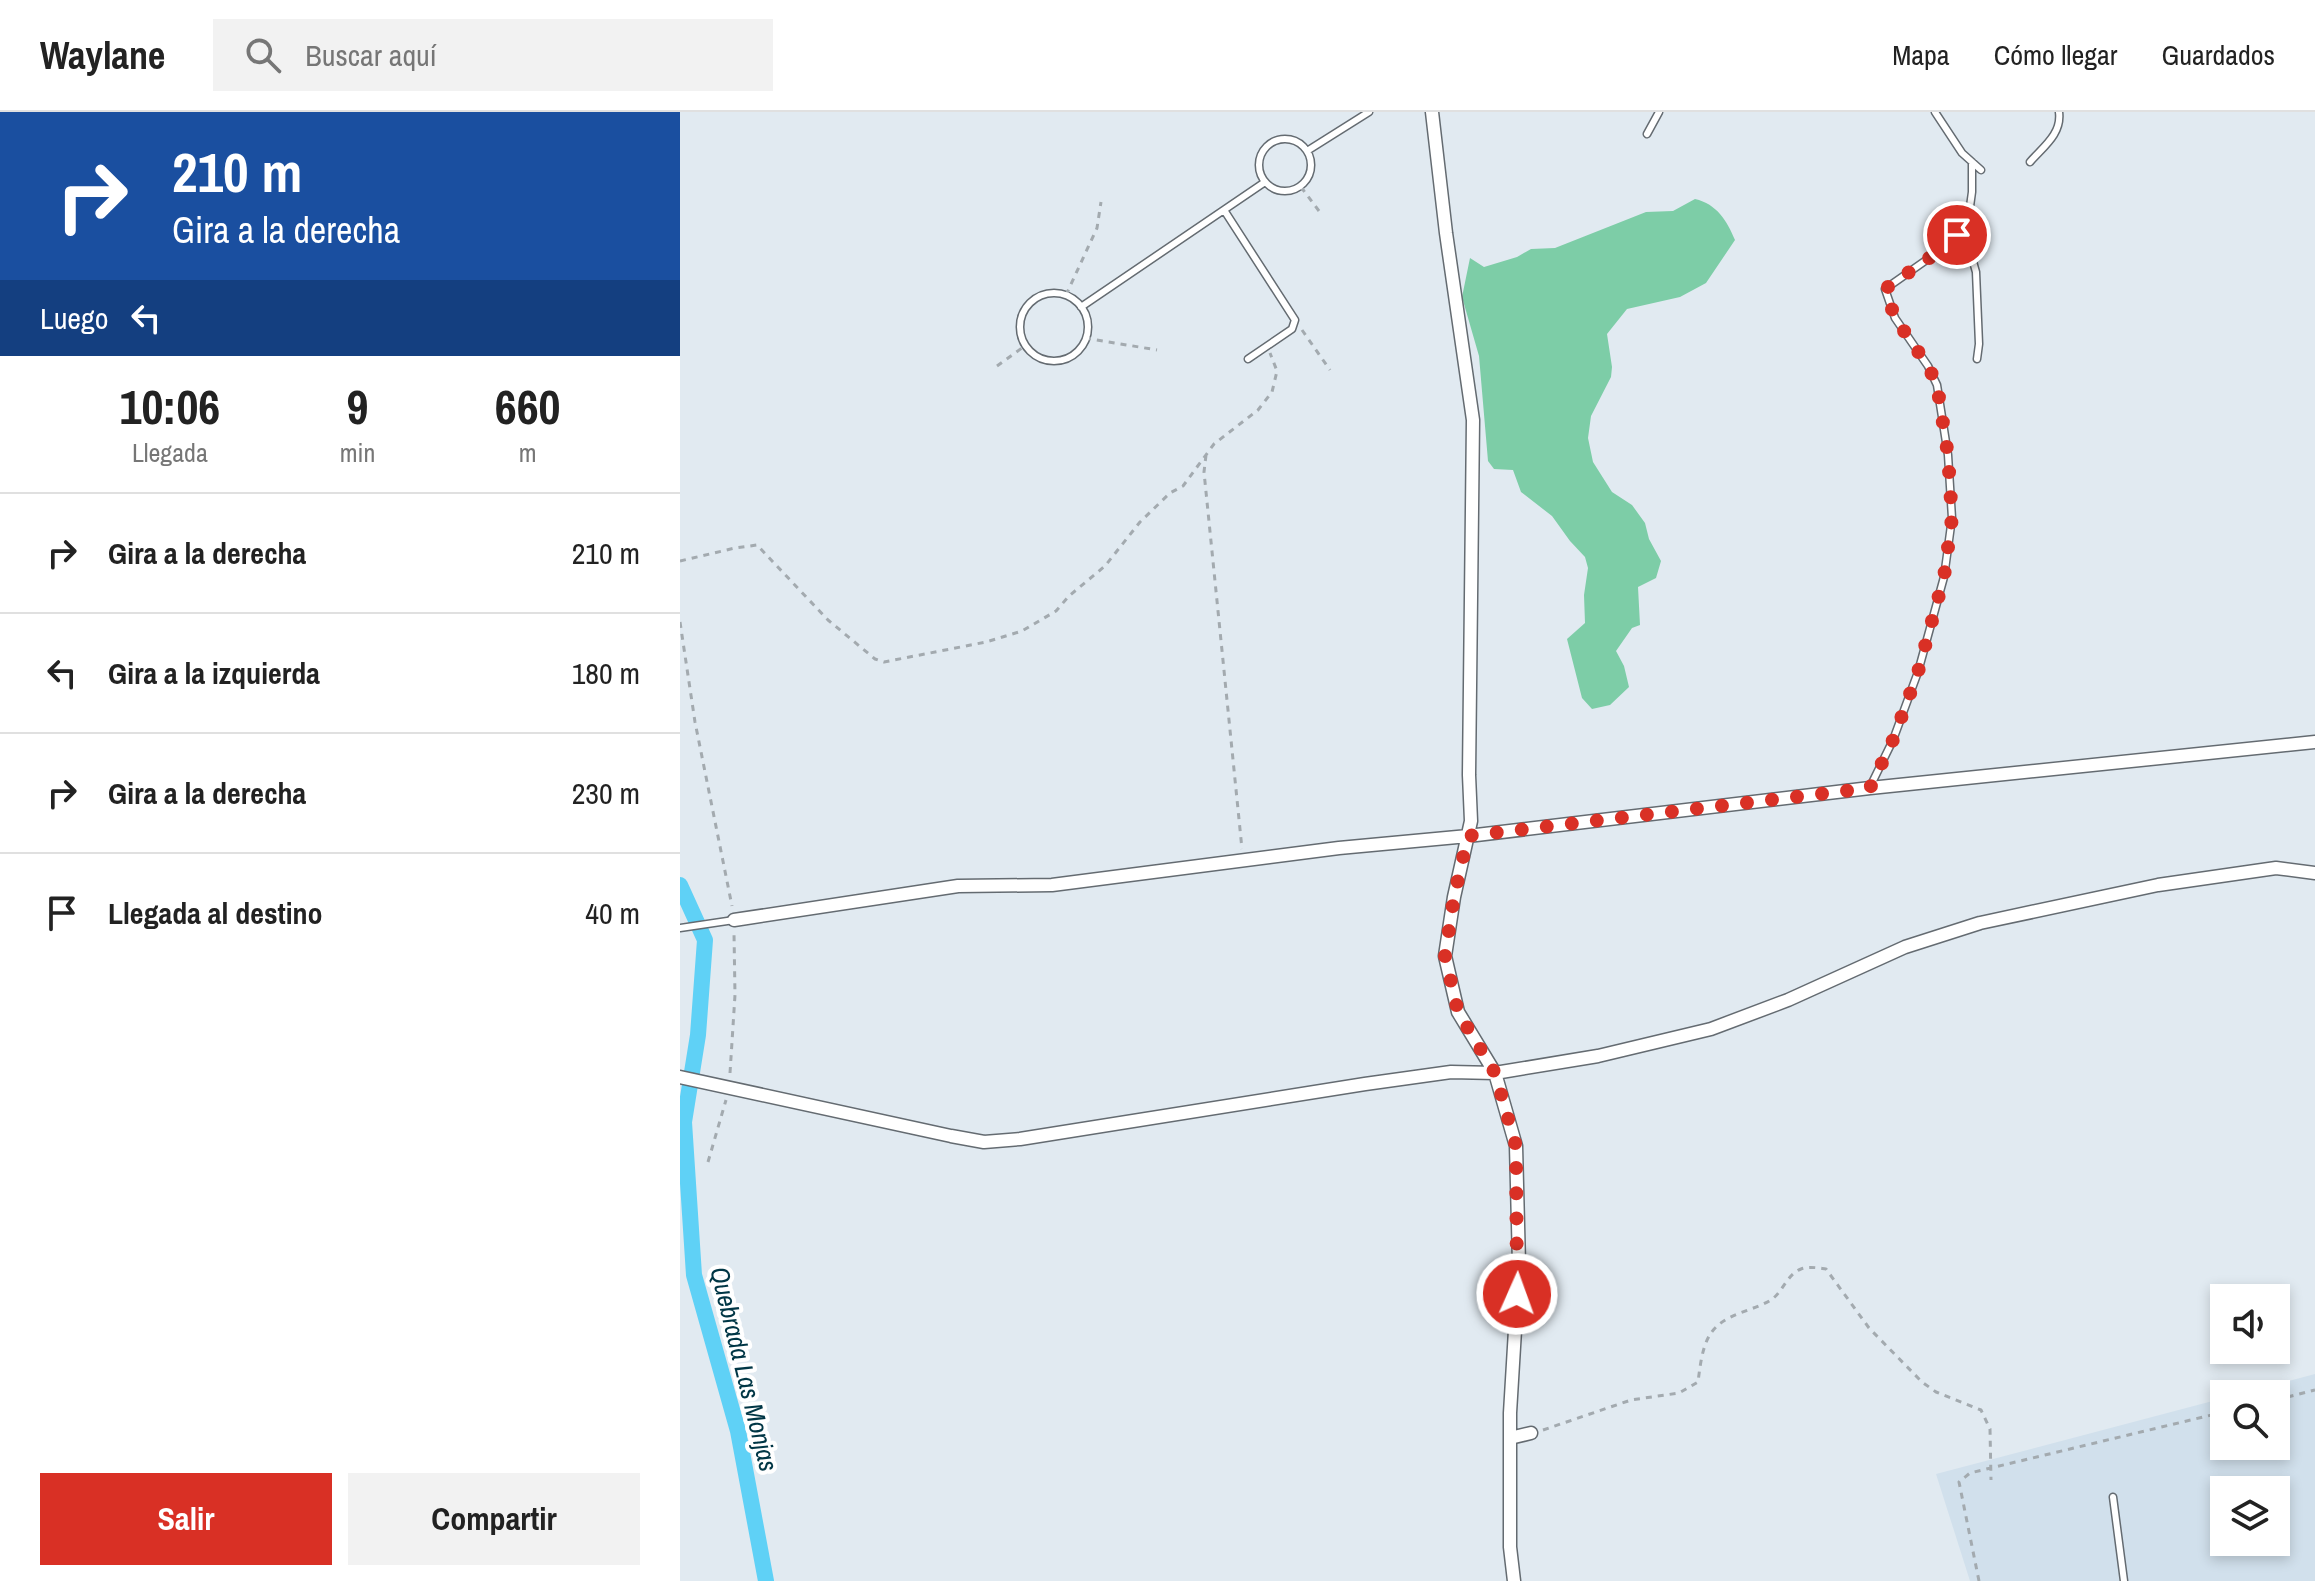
<!DOCTYPE html>
<html lang="es">
<meta charset="utf-8">
<style>
body{margin:0;font-family:"Archivo Narrow",sans-serif;background:#f2f2f2;color:#222;height:100vh;display:flex;flex-direction:column;font-size:30px;white-space:nowrap}
*{box-sizing:border-box;margin:0}
p{font-size:26px;color:#767676}
.icon{flex:none;width:44px;height:44px;fill:none;stroke:currentColor;stroke-width:2;stroke-linecap:round;stroke-linejoin:round}
.map{position:relative;flex:1;overflow:hidden}
.details{display:flex;flex-direction:column;background:#fff;width:680px}
.details>*{flex:none}
.banner{background:#1a4fa0;color:#fff;overflow:hidden}
.tools{position:absolute;left:1530px;top:1172px;display:grid;gap:16px}
.tools a{display:grid;place-items:center;width:80px;height:80px;border-radius:0px;background:#fff;box-shadow:0 4px 12px #0003;font-size:40px}
.pin{position:absolute;display:grid;place-items:center;width:68px;height:68px;color:#fff;margin:-34px;border:4px solid #fff;border-radius:50%;box-shadow:0 2px 8px #0007}
.me{position:absolute;width:88px;margin:-44px;rotate:2deg;stroke-linejoin:round;filter:drop-shadow(0 0 6px #0008)}
.turn{display:flex;align-items:center;gap:28px;height:168px;padding:0 40px;font-size:36px}
.turn .icon{width:104px;height:104px;stroke-width:2.5}
.turn b{display:block;font-size:56px;line-height:68px}
.then{display:flex;align-items:center;height:76px;padding:0 40px;background:#0003;gap:16px;font-size:30px}
.eta{display:flex;justify-content:space-evenly;align-items:center;height:136px;text-align:center}
.eta b{font-size:48px;font-weight:700;line-height:56px}
.button{display:flex;gap:16px;margin-top:auto;padding:16px 40px}
.button a{flex:1;height:92px;border-radius:0px;background:#d93025;color:#fff;font-size:32px;font-weight:700;line-height:92px;text-align:center}
.button a+a{background:#f2f2f2;color:#222}
ul{padding:0;list-style:none}
li{display:flex;align-items:center;gap:24px;height:120px;padding:0 40px;border-top:2px solid #e0e0e0}
li div{flex:1}
li b{display:block;font-size:30px}
li em{font-style:normal}
header{display:flex;align-items:center;gap:48px;box-sizing:border-box;height:112px;padding:0 40px;background:#fff;border-bottom:2px solid #e0e0e0}
header strong{font-size:38px}
nav{display:flex;gap:44px;margin-inline-start:auto;font-size:28px}
.search{width:560px;height:72px;background:#f2f2f2;display:flex;align-items:center;gap:20px;box-sizing:border-box;padding:0 28px;border-radius:0px;color:#767676;font-size:30px}
main{display:flex;flex:1;min-height:0}
.map>svg:first-child{display:block}
.built{fill:#d1e0ec;fill-rule:evenodd}
.green{fill:#7dcda7}
.lines{fill:none;stroke-linecap:round;stroke-linejoin:round}
.canal{stroke:#5fd1f6;stroke-width:16}
.service-casing{stroke:#646b71;stroke-width:9}
.minor-casing{stroke:#646b71;stroke-width:15}
.path{stroke:#a3aaaf;stroke-width:3;stroke-dasharray:6 6;stroke-linecap:butt}
.service{stroke:#fff;stroke-width:6}
.minor{stroke:#fff;stroke-width:12}
.route{stroke:#d93025;stroke-width:14;stroke-dasharray:0 25.2}
.labels{text-anchor:middle;stroke-width:8;stroke-linejoin:round;paint-order:stroke}
.water-label{font-size:26px;font-style:italic;fill:#003645;stroke:#fff}
</style>
<header>
<strong>Waylane</strong>
<div class="search"><svg class="icon" aria-label="search" viewBox="0 0 24 24"><circle cx="10" cy="10" r="6"/><path d="M15 15l6 6"/></svg>Buscar aquí</div>
<nav><a>Mapa</a><a>Cómo llegar</a><a>Guardados</a></nav>
</header>
<main>
<section class="details">
<div class="banner">
<div class="turn"><svg class="icon" aria-label="right" viewBox="0 0 24 24"><path d="M7 20v-9h11M14 6l5 5-5 5"/></svg><div><b>210 m</b>Gira a la derecha</div></div>
<div class="then">Luego<svg class="icon" aria-label="left" viewBox="0 0 24 24"><path d="M17 20v-9H6M10 6l-5 5 5 5"/></svg></div>
</div>
<div class="eta">
<div><b>10:06</b><p>Llegada</p></div>
<div><b>9</b><p>min</p></div>
<div><b>660</b><p>m</p></div>
</div>
<ul>
<li><svg class="icon" aria-label="right" viewBox="0 0 24 24"><path d="M7 20v-9h11M14 6l5 5-5 5"/></svg><div><b>Gira a la derecha</b></div><em>210 m</em></li>
<li><svg class="icon" aria-label="left" viewBox="0 0 24 24"><path d="M17 20v-9H6M10 6l-5 5 5 5"/></svg><div><b>Gira a la izquierda</b></div><em>180 m</em></li>
<li><svg class="icon" aria-label="right" viewBox="0 0 24 24"><path d="M7 20v-9h11M14 6l5 5-5 5"/></svg><div><b>Gira a la derecha</b></div><em>230 m</em></li>
<li><svg class="icon" aria-label="arrive" viewBox="0 0 24 24"><path d="M6 21V4h12l-3 4 3 4H6"/></svg><div><b>Llegada al destino</b></div><em>40 m</em></li>
</ul>
<div class="button"><a>Salir</a><a>Compartir</a></div>
</section>
<div class="map">
<svg width="1635" height="1469" viewBox="0 0 1635 1469">
<rect width="100%" height="100%" fill="#e1eaf1"/>
<!-- built -->
<path class="built" d="M 1635,1262 L 1635,1469 L 1290,1469 L 1256,1362 L 1544,1286 L 1544,1334 L 1596,1334 L 1596,1282 L 1560,1282 ZM 1544,1378 L 1596,1378 L 1596,1430 L 1544,1430 Z"/>
<!-- green -->
<path class="green" d="M 1015,87 C 1037,92 1047,109 1055,128 L 1026,171 L 1000,185 L 947,197 L 927,222 L 932,255 L 931,265 L 911,304 L 908,326 L 913,350 L 932,380 L 952,393 L 965,411 L 969,427 L 981,449 L 976,466 L 958,475 L 960,513 L 952,516 L 936,539 L 944,554 L 949,575 L 930,593 L 912,597 L 902,586 L 887,527 L 905,511 L 904,483 L 908,456 L 905,445 L 890,429 L 872,404 L 841,380 L 833,358 L 814,357 L 808,349 L 799,244 L 782,185 L 790,146 L 804,155 L 837,145 L 851,137 L 875,136 L 966,100 L 993,99 Z"/>
<g class="lines">
<!-- canal -->
<path class="canal" d="M 0,773 L 25,828 L 18,923 L 4,1010 L 14,1163 L 58,1319 L 86,1469"/>
<!-- service casing -->
<g class="service-casing">
<path id="service" d="M 1255,0 L 1282,41 L 1301,58
M 967,22 L 979,0
M579 53a26 26 0 1 1 52 0a26 26 0 1 1-52 0Z
M 627,39 L 689,0
M 1292,50 L 1292,80 L 1287,116 L 1288,132 L 1296,160 L 1299,232 L 1297,247
M 1350,50 C 1363,35 1382,22 1379,0
M 544,98 L 615,208 L 612,217 L 568,247
M340 215a34 34 0 1 1 68 0a34 34 0 1 1-68 0Z
M 401,195 L 585,70
M 1190,675 L 1213,628 L 1238,560 L 1264,465 L 1272,406 L 1268,343 L 1257,273 L 1248,254 L 1215,206 L 1205,177 L 1272,130 L 1289,99
M 0,816 L 54,808
M 1433,1385 L 1444,1469"/>
</g>
<!-- minor casing -->
<g class="minor-casing">
<path id="minor" d="M 752,0 L 766,121 L 793,308 L 789,663 L 791,709 L 774,785 L 765,844 L 778,900 L 815,961 L 836,1034 L 839,1152 L 830,1301 L 830,1435 L 834,1469
M 54,808 L 278,774 L 372,773 L 659,736 L 788,724 L 1190,676 L 1635,630
M 0,965 L 271,1024 L 304,1030 L 340,1027 L 685,972 L 771,960 L 815,961 L 918,944 L 1031,917 L 1108,888 L 1225,835 L 1300,811 L 1478,773 L 1596,756 L 1635,761
M 830,1326 L 851,1321"/>
</g>
<!-- path -->
<path class="path" d="M 621,75 L 642,103
M 386,183 L 417,116 L 421,90
M 622,218 L 650,258
M 405,226 L 477,238
M 317,254 L 346,233
M 526,343 L 524,360 L 562,737
M 0,449 L 55,436 L 77,433 L 148,508 L 195,547 L 204,550 L 306,530 L 342,519 L 376,499 L 389,484 L 425,454 L 460,410 L 490,381 L 503,374 L 534,332 L 578,298 L 592,280 L 597,259 L 590,241
M 0,510 L 15,610 L 52,794
M 50,961 L 55,883 L 54,821
M 28,1050 L 46,988
M 1596,1288 L 1635,1278
M 863,1318 L 951,1288 L 999,1281 L 1018,1270 C 1020,1255 1022,1234 1031,1221 C 1045,1201 1071,1200 1091,1188 C 1103,1180 1107,1162 1121,1157 C 1129,1154 1138,1156 1146,1157 L 1189,1216 L 1242,1270 L 1256,1280 L 1301,1298 L 1310,1317 L 1311,1368
M 1299,1469 L 1279,1370 L 1290,1361 L 1544,1300"/>
<!-- service -->
<use href="#service" class="service"/>
<!-- minor -->
<use href="#minor" class="minor"/>
</g>
<g class="lines">
<!-- route -->
<path class="route" d="M 837,1182 L 836,1034 L 815,961 L 778,900 L 765,844 L 774,785 L 788,724 L 1190,676 L 1213,628 L 1238,560 L 1264,465 L 1272,406 L 1268,343 L 1257,273 L 1248,254 L 1215,206 L 1205,177 L 1272,130 L 1277,123"/>
</g>
<g class="labels">
<!-- water labels -->
<g class="water-label">
<text transform="translate(64 1257) rotate(76)" y="9">Quebrada Las Monjas</text>
</g>
</g>
</svg>
<div class="tools">
<a><svg class="icon" aria-label="sound" viewBox="0 0 24 24"><path d="M4 9h4l5-4v14l-5-4H4zM17 9q2 3 0 6"/></svg></a>
<a><svg class="icon" aria-label="search" viewBox="0 0 24 24"><circle cx="10" cy="10" r="6"/><path d="M15 15l6 6"/></svg></a>
<a><svg class="icon" aria-label="layers" viewBox="0 0 24 24"><path d="M12 4l9 5-9 5-9-5zM3 14l9 5 9-5"/></svg></a>
</div>
<div class="pin" style="left:1277px;top:123px;background:#d93025"><svg class="icon" aria-label="arrive" viewBox="0 0 24 24"><path d="M6 21V4h12l-3 4 3 4H6"/></svg></div>
<svg class="me" style="left:837px;top:1182px" viewBox="-20 -20 40 40"><circle r="17" fill="#d93025" stroke="#fff" stroke-width="3"/><path d="M0-11L8 9 0 5-8 9z" fill="#fff"/></svg>
</div>
</main>
